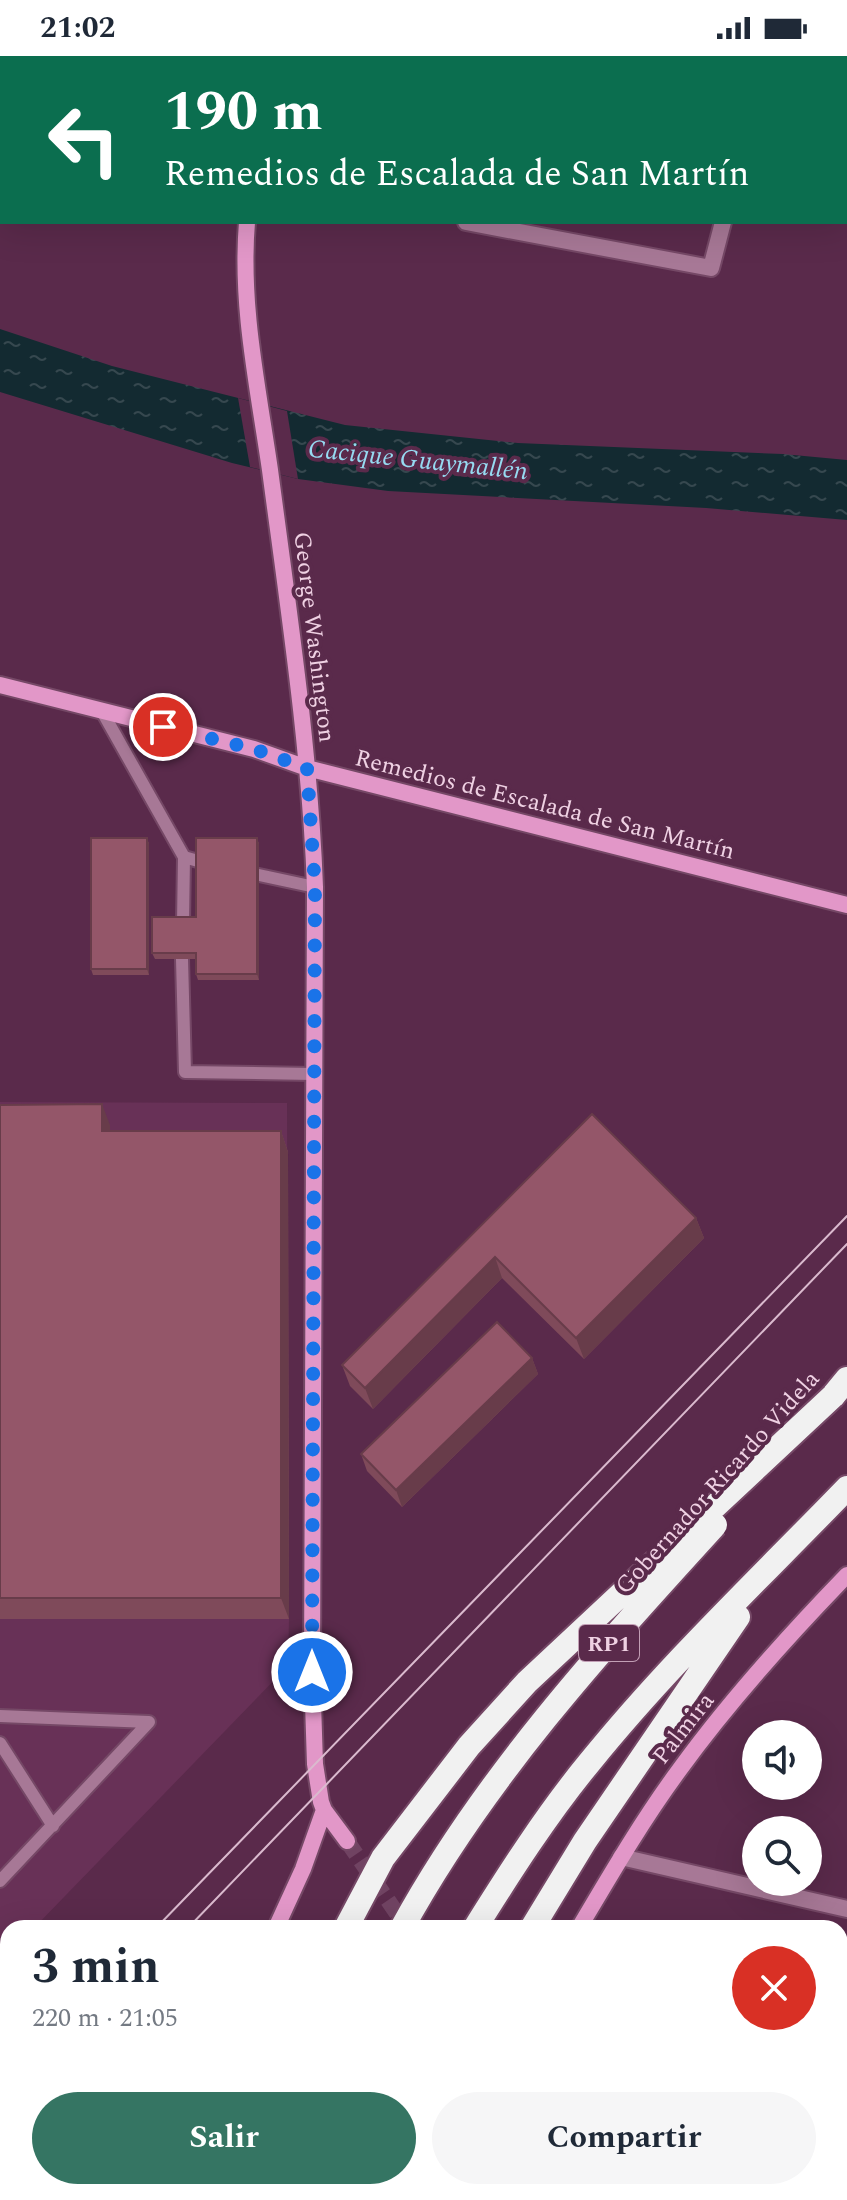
<!DOCTYPE html>
<html lang="es">
<meta charset="utf-8">
<style>
body{margin:0;font-family:Spectral,serif;background:#f6f6f7;color:#1f2937;height:100vh;display:flex;flex-direction:column;font-size:30px;white-space:nowrap}
*{box-sizing:border-box;margin:0}
p{font-size:26px;color:#747a83}
.icon{flex:none;width:44px;height:44px;fill:none;stroke:currentColor;stroke-width:2;stroke-linecap:round;stroke-linejoin:round}
.map{position:relative;flex:1;overflow:hidden}
.side{position:absolute;left:0px;top:1864px;width:848px;height:280px;display:flex;flex-direction:column;background:#fff;border-radius:24px 24px 0 0;box-shadow:0 8px 32px #0002}
.side>*{flex:none}
.hud{position:absolute;left:0px;top:0px;width:848px;height:168px;box-shadow:0 8px 32px #0002;background:#0b6e4f;color:#fff;overflow:hidden}
.buttons{position:absolute;left:742px;top:1664px;display:grid;gap:16px}
.buttons a{display:grid;place-items:center;width:80px;height:80px;border-radius:50%;background:#fff;box-shadow:0 8px 32px #0002;font-size:40px}
.pin{position:absolute;display:grid;place-items:center;width:68px;height:68px;color:#fff;margin:-34px;border:4px solid #fff;border-radius:50%;box-shadow:0 2px 8px #0007}
.me{position:absolute;width:88px;margin:-44px;rotate:0deg;stroke-linejoin:round;filter:drop-shadow(0 0 6px #0008)}
.turn{display:flex;align-items:center;gap:28px;height:168px;padding:0 32px;font-size:36px}
.turn .icon{width:104px;height:104px;stroke-width:2.5}
.turn b{display:block;font-size:56px;line-height:68px}
.round{display:grid;place-items:center;flex:none;width:84px;height:84px;border-radius:42px;background:#f6f6f7}
.headline{display:flex;align-items:center;justify-content:space-between;height:136px;padding:0 32px}
h1{font-size:48px;font-weight:700;line-height:60px}
.primary-button{display:flex;gap:16px;margin-top:auto;padding:16px 32px}
.primary-button a{flex:1;height:92px;border-radius:48px;background:#357563;color:#fff;font-size:32px;font-weight:700;line-height:92px;text-align:center}
.primary-button a+a{background:#f6f6f7;color:#1f2937}
.status{display:flex;justify-content:space-between;align-items:center;height:56px;padding:0 40px;background:#fff;direction:ltr}
.status svg{height:22px;fill:currentColor}
.map>svg:first-child{display:block}
.built{fill:#683157}
.water{fill:url(#water-ripples)}
.pier{fill:#5a2a4b}
.lines{fill:none;stroke-linecap:round;stroke-linejoin:round}
.secondary-tunnel{stroke:#704362;stroke-width:16;stroke-dasharray:16 8;stroke-linecap:butt}
.lane-casing{stroke:#754866;stroke-width:16}
.street-casing{stroke:#754866;stroke-width:20}
.secondary-casing{stroke:#754866;stroke-width:20}
.highway-casing{stroke:#754866;stroke-width:28}
.lane{stroke:#a77896;stroke-width:12}
.street{stroke:#a77896;stroke-width:16}
.secondary{stroke:#e297c8;stroke-width:16}
.highway{stroke:#f1f1f1;stroke-width:24}
.tram{stroke:#dabace;stroke-width:2}
.highway-bridge-casing{stroke:#754866;stroke-width:28;stroke-linecap:butt}
.highway-bridge{stroke:#f1f1f1;stroke-width:24}
.wall{fill:#7f4a5a}
.shaded-wall{fill:#683c4a}
.building{fill:#945669;stroke:#683c4a;stroke-width:2}
.route{stroke:#1a73e8;stroke-width:14;stroke-dasharray:0 25.2}
.labels{text-anchor:middle;stroke-width:8;stroke-linejoin:round;paint-order:stroke}
.shield{fill:#5a2a4b;stroke:#c29fb5;stroke-width:2}
.shield-label{font-size:22px;font-weight:bold;fill:#efd1e3}
.street-label{font-size:24px;fill:#efd1e3;stroke:#5a2a4b}
.water-label{font-size:26px;font-style:italic;fill:#96daf1;stroke:#5a2a4b}
</style>
<div class="status"><b>21:02</b><svg viewBox="0 0 49 12"><path d="M0 12V9h3v3zM5 12V6h3v6zM10 12V3h3v9zM15 12V0h3v12zM26 1h20v11H26zM47 4h2v5h-2z"/></svg></div>
<div class="map">
<svg width="847" height="2144" viewBox="0 0 847 2144">
<defs>
<pattern id="water-ripples" width="26" height="14" patternUnits="userSpaceOnUse" patternTransform="scale(2)"><rect width="26" height="14" fill="#132a31"/><path d="M2 4q2-2 4 0t4 0M15 11q2-2 4 0t4 0" fill="none" stroke="#36484f"/></pattern>
</defs>
<rect width="100%" height="100%" fill="#5a2a4b"/>
<!-- built -->
<path class="built" d="M 0,1046 L 287,1047 L 289,1563 L 288,1610 L 34,1872 L 8,1872 L 8,1899 L 0,1908 Z"/>
<!-- water -->
<path class="water" d="M 0,273 L 112,310 L 345,369 L 518,387 L 783,398 L 847,404 L 847,464 L 706,452 L 388,435 L 298,423 L 232,407 L 0,336 Z"/>
<!-- pier -->
<path class="pier" d="M 238,342 L 287,355 L 298,423 L 250,411 Z"/>
<g class="lines">
<!-- secondary-tunnel -->
<path class="secondary-tunnel" d="M 347,1785 L 407,1872"/>
<!-- lane casing -->
<g class="lane-casing">
<path id="lane" d="M 103,657 L 184,801 L 198,805
M 259,819 L 315,831
M 183,867 L 184,801
M 182,903 L 185,1016 L 314,1018
M 0,1660 L 149,1666 L 0,1825
M 0,1687 L 53,1770"/>
</g>
<!-- street casing -->
<g class="street-casing">
<path id="street" d="M 764,2 L 765,0
M 0,78 L 2,78
M 466,166 L 711,212 L 723,166
M 621,1801 L 847,1853
M 557,2136 L 587,2144
M 30,2144 L 38,2136"/>
</g>
<!-- secondary casing -->
<g class="secondary-casing">
<path id="secondary" d="M 276,2 L 276,0
M 247,166 C 240,250 258,331 270,414 C 288,550 310,694 315,831 L 312,1616 L 315,1708 L 321,1746 L 324,1754 L 347,1785
M 0,629 L 254,693 L 307,712 L 847,849
M 276,1872 L 303,1813 L 324,1754
M 579,1872 C 611,1818 643,1763 680,1713 C 730,1644 788,1580 847,1519
M 540,2136 L 542,2144
M 171,2144 L 174,2136
M 443,2144 L 445,2136"/>
</g>
<!-- highway casing -->
<g class="highway-casing">
<path id="highway" d="M 833,1340 L 847,1323
M 475,1872 C 510,1816 547,1758 589,1707 C 668,1609 760,1522 847,1432
M 532,1872 L 585,1785 L 738,1561
M 223,2144 L 226,2136
M 273,2144 L 276,2136
M 335,2144 L 338,2136
M 403,2144 L 406,2136"/>
</g>
<!-- lane -->
<use href="#lane" class="lane"/>
<!-- street -->
<use href="#street" class="street"/>
<!-- secondary -->
<use href="#secondary" class="secondary"/>
<!-- highway -->
<use href="#highway" class="highway"/>
<!-- tram -->
<path class="tram" d="M 156,1872 L 847,1160
M 188,1872 L 847,1188
M 0,2033 L 8,2025
M 0,2065 L 8,2057"/>
<!-- highway-bridge casing -->
<g class="highway-bridge-casing">
<path id="highway-bridge" d="M 346,1872 L 383,1802 L 469,1690 L 527,1626 L 833,1340
M 402,1872 C 484,1722 601,1594 715,1469"/>
</g>
<!-- highway-bridge -->
<use href="#highway-bridge" class="highway-bridge"/>
</g>
<!-- wall -->
<path class="wall" d="M 147,782 L 149,788 L 149,919 L 93,919 L 91,913 Z
M 257,782 L 259,788 L 259,924 L 198,924 L 196,918 L 196,903 L 155,903 L 152,897 L 196,861 Z
M 0,1049 L 110,1069 L 110,1075 L 281,1075 L 288,1096 L 289,1563 L 0,1563 Z
M 592,1058 L 696,1162 L 704,1182 L 584,1303 L 502,1222 L 373,1353 L 350,1330 L 342,1309 Z
M 532,1302 L 538,1318 L 402,1451 L 367,1415 L 361,1398 Z"/>
<!-- shaded-wall -->
<path class="shaded-wall" d="M 147,782 L 149,788 L 149,919 L 147,913 Z
M 257,782 L 259,788 L 259,924 L 257,918 Z
M 102,1048 L 110,1069 L 110,1096 L 102,1075 Z
M 281,1075 L 288,1096 L 289,1563 L 281,1542 Z
M 696,1162 L 704,1182 L 584,1303 L 576,1282 Z
M 495,1201 L 502,1222 L 373,1353 L 365,1332 Z
M 532,1302 L 538,1318 L 402,1451 L 396,1434 Z"/>
<!-- building -->
<path class="building" d="M 91,782 L 147,782 L 147,913 L 91,913 Z
M 196,782 L 257,782 L 257,918 L 196,918 L 196,897 L 152,897 L 152,861 L 196,861 Z
M 102,1048 L 102,1075 L 281,1075 L 281,1542 L 0,1542 L 0,1049 Z
M 592,1058 L 696,1162 L 576,1282 L 495,1201 L 365,1332 L 342,1309 Z
M 497,1266 L 532,1302 L 396,1434 L 361,1398 Z"/>
<g class="lines">
<!-- route -->
<path class="route" d="M 163,671 L 254,693 L 307,712 L 315,831 L 312,1616"/>
</g>
<g class="labels">
<!-- shield labels -->
<rect class="shield" x="579" y="1569" width="60" height="36" rx="6"/>
<g class="shield-label">
<text x="609" y="1595">RP1</text>
</g>
<!-- street labels -->
<g class="street-label">
<text transform="translate(315 581) rotate(83)" y="8">George Washington</text>
<text transform="translate(545 748) rotate(14)" y="8">Remedios de Escalada de San Martín</text>
<text transform="translate(717 1426) rotate(-48)" y="8">Gobernador Ricardo Videla</text>
<text transform="translate(683 1672) rotate(-52)" y="8">Palmira</text>
</g>
<!-- water labels -->
<g class="water-label">
<text transform="translate(418 403) rotate(6)" y="9">Cacique Guaymallén</text>
</g>
</g>
</svg>
<div class="buttons">
<a><svg class="icon" aria-label="sound" viewBox="0 0 24 24"><path d="M4 9h4l5-4v14l-5-4H4zM17 9q2 3 0 6"/></svg></a>
<a><svg class="icon" aria-label="search" viewBox="0 0 24 24"><circle cx="10" cy="10" r="6"/><path d="M15 15l6 6"/></svg></a>
</div>
<div class="pin" style="left:163px;top:671px;background:#d93025"><svg class="icon" aria-label="arrive" viewBox="0 0 24 24"><path d="M6 21V4h12l-3 4 3 4H6"/></svg></div>
<svg class="me" style="left:312px;top:1616px" viewBox="-20 -20 40 40"><circle r="17" fill="#1a73e8" stroke="#fff" stroke-width="3"/><path d="M0-11L8 9 0 5-8 9z" fill="#fff"/></svg>
<div class="hud">
<div class="turn"><svg class="icon" aria-label="left" viewBox="0 0 24 24"><path d="M17 20v-9H6M10 6l-5 5 5 5"/></svg><div><b>190 m</b>Remedios de Escalada de San Martín</div></div>
</div>
<section class="side">
<div class="headline"><div><h1>3 min</h1><p>220 m · 21:05</p></div><a class="round" style="background:#d93025;color:#fff"><svg class="icon" aria-label="close" viewBox="0 0 24 24"><path d="M6 6l12 12M18 6L6 18"/></svg></a></div>
<div class="primary-button"><a>Salir</a><a>Compartir</a></div>
</section>
</div>
